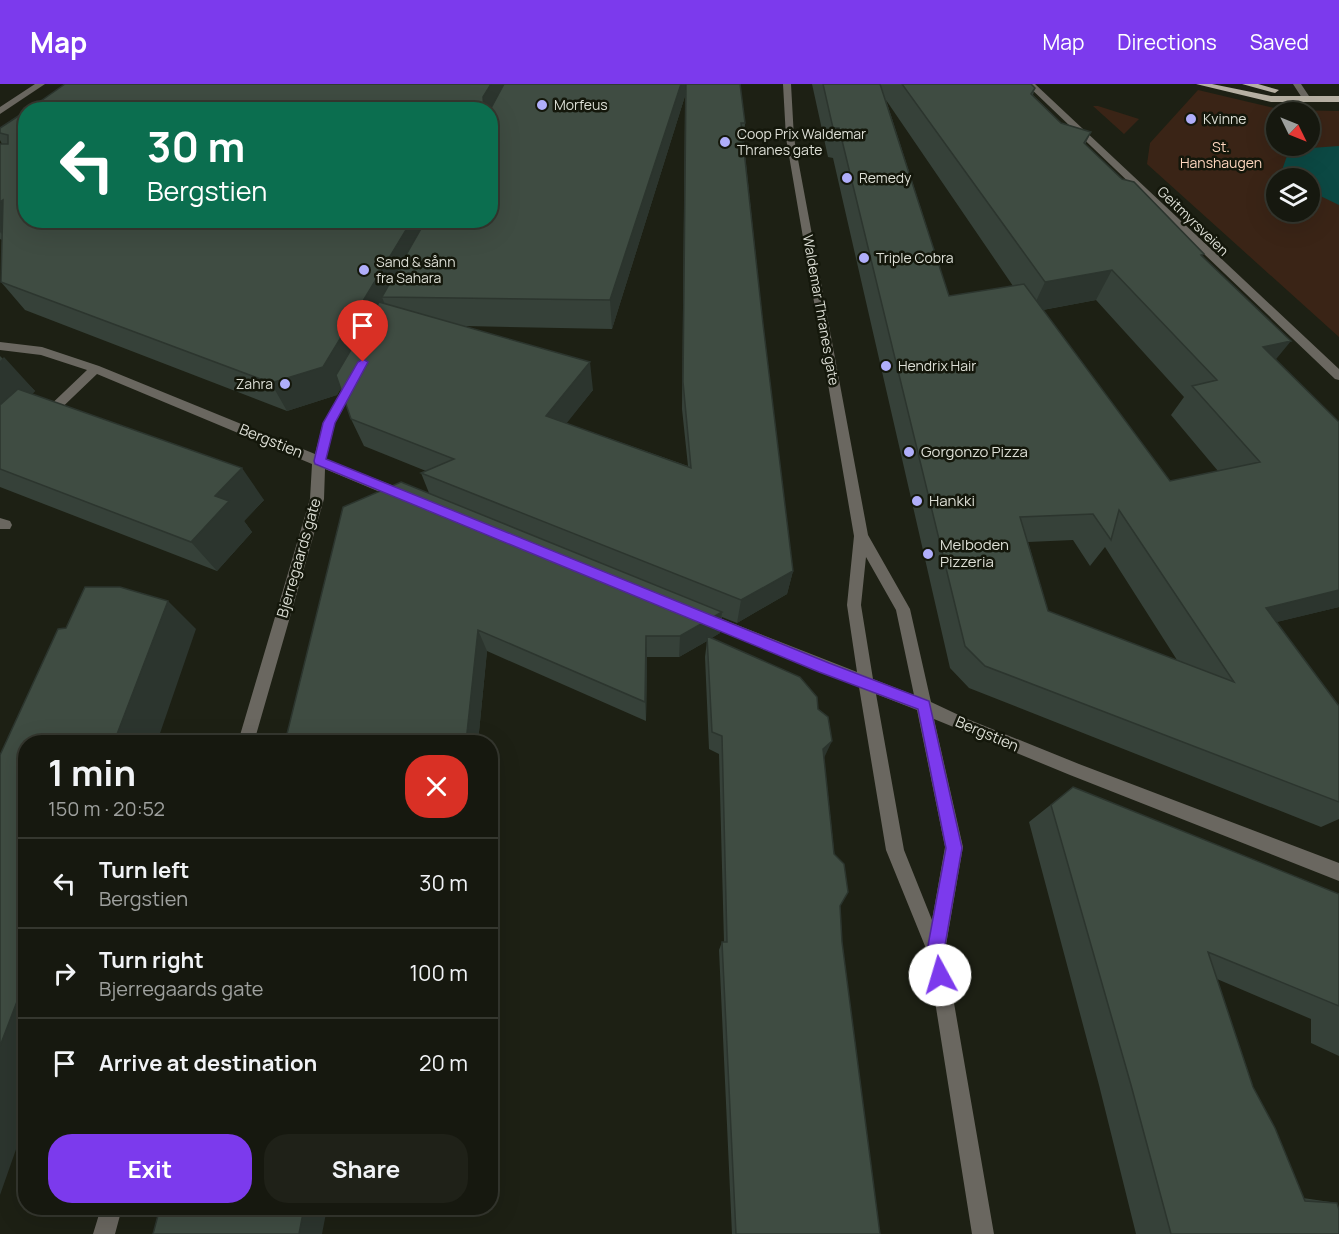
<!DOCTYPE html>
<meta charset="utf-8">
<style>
body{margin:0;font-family:Manrope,sans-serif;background:#1f2118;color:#f1f3f6;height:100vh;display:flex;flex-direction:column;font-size:22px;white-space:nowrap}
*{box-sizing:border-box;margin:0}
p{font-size:20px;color:#9ea09e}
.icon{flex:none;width:33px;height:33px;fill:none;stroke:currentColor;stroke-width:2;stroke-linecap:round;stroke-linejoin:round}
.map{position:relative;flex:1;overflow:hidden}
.side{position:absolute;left:18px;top:651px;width:480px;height:480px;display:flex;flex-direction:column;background:#16180f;border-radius:24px;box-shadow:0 6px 24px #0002,0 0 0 2px #35372f}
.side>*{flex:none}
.banner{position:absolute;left:18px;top:18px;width:480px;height:126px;border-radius:24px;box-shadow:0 6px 24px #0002,0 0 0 2px #35372f;background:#0b6e4f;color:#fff;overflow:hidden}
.needle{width:39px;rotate:133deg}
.fabs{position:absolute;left:1266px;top:18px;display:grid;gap:12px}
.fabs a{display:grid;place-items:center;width:54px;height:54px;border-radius:50%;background:#16180f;box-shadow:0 6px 24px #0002,0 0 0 2px #35372f;font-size:30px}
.pin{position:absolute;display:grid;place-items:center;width:51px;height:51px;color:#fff;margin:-62px -26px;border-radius:50% 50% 50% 0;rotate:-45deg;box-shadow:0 0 6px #0007}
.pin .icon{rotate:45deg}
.me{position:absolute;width:66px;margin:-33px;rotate:354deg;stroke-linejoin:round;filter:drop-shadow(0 0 4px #0008)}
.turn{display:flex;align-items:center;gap:21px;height:126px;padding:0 30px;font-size:27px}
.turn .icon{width:78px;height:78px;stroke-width:2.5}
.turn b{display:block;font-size:42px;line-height:51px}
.round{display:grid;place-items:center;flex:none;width:63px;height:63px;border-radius:24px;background:#1f2118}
.summary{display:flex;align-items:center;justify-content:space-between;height:102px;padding:0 30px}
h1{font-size:36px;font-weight:700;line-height:45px}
.cta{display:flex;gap:12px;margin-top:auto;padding:12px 30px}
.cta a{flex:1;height:69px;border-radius:24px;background:#7c3aed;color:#fff;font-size:24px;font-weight:700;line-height:69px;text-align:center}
.cta a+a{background:#1f2118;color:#f1f3f6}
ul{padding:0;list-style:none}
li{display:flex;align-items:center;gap:18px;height:90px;padding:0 30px;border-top:2px solid #35372f}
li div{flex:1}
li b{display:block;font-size:22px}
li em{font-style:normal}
header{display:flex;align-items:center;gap:36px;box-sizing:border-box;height:84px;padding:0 30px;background:#7c3aed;color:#fff}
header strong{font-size:28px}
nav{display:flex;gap:33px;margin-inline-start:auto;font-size:21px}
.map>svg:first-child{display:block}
.green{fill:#3a2416;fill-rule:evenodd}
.water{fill:#0c4944}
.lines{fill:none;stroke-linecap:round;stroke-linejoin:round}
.minor{fill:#6a6760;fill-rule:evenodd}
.major{fill:#b6b0a3;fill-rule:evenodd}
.wall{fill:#364139;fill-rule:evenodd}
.shaded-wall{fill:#2c352e}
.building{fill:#3f4c42;stroke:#2c352e;stroke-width:1.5;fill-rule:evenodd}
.route{fill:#7c3aed;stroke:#51269a;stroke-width:1.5}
.poi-dot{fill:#b0aefa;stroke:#14170b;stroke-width:2}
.labels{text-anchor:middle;stroke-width:5;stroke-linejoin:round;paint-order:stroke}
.far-poi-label{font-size:14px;fill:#dddfd6;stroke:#14170b;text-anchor:start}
.far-park-label{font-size:14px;fill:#fed7bf;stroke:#14170b}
.far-street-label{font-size:14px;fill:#dddfd6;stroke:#14170b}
.street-label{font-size:15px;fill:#dddfd6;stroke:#14170b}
.poi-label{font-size:15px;fill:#dddfd6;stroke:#14170b;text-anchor:start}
</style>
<header>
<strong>Map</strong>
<nav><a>Map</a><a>Directions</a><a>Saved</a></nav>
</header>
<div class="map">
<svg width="1339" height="1150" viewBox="0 0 1339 1150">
<rect width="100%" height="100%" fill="#1d2014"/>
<!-- green -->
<path class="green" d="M 1198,6 L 1283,26 L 1339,27 L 1339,253 L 1147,80 L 1150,59 ZM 1276,28 L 1310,28 L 1310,62 L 1276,62 ZM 1276,94 L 1310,94 L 1310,128 L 1276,128 Z
M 1093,22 L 1098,22 L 1139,35 L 1124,50 Z"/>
<!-- water -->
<path class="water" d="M 1339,62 L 1339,121 L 1310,107 L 1310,94 L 1290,94 L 1282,86 L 1287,72 L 1311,64 Z"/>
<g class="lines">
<!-- minor -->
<path class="minor" d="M 35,0 L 45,0 L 0,30 L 0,23 Z
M 783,0 L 791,0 L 794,54 L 868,451 L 910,525 L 931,618 L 965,634 L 1079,680 L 1339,779 L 1339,797 L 1070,691 L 934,635 L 963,763 L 945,867 L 994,1150 L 972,1150 L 927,867 L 886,766 L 859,603 L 699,538 L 697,534 L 699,530 L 704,528 L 857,588 L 847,521 L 854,452 L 786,54 ZM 866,473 L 896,526 L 914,611 L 873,595 L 861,521 ZM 876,610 L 917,626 L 945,763 L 932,836 L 904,766 Z
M 1026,0 L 1035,0 L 1339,285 L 1339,296 L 1335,295 Z
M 1293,0 L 1301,0 L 1311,15 L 1310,17 L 1304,17 Z
M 0,258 L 42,263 L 99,282 L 315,370 L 323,339 L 349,293 L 357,293 L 359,296 L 335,339 L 326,375 L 409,408 L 411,412 L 404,417 L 399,416 L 325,385 L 324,415 L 254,658 L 238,658 L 310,415 L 312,380 L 97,290 L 50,335 L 42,335 L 42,329 L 87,286 L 41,271 L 0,266 Z
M 0,434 L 10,437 L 12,441 L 10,445 L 0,445 Z
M 101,1124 L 122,1124 L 115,1150 L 93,1150 Z"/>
<!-- major -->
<path class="major" d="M 1196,0 L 1212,0 L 1271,12 L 1339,12 L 1339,18 L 1271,18 Z
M 1242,0 L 1258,0 L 1279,6 L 1275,9 Z"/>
</g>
<!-- wall -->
<path class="wall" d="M 740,0 L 745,39 L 744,61 L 763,240 L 793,487 L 787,510 L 737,539 L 722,533 L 720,549 L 711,554 L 818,625 L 824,674 L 840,822 L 842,858 L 880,1150 L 732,1150 L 719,866 L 722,858 L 724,858 L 719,670 L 709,665 L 705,573 L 707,557 L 679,573 L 647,573 L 646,637 L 487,567 L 478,658 L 429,409 L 421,389 L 426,387 L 364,362 L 351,335 L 341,304 L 337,311 L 287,327 L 25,226 L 1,198 L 2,156 L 0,155 L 0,60 L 2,60 L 0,56 L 0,44 L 490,136 L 490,26 ZM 685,12 L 682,325 L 688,382 L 566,339 L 593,306 L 465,242 L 612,245 Z
M 812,0 L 1031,0 L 1035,4 L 1033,11 L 1061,39 L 1091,48 L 1085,61 L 1203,172 L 1276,276 L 1339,338 L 1339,523 L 1276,538 L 1339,622 L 1339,735 L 1321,743 L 969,604 L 950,584 L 833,74 L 828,73 ZM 886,16 L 1013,202 L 949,212 ZM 1096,216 L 1184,313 L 1171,331 L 1218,387 L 1170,397 L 1043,226 ZM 1073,456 L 1090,482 L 1105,463 L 1177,576 L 1048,527 L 1028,458 Z
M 0,272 L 35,307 L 32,310 L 264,416 L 244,437 L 252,448 L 217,487 L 0,403 Z
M 1073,703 L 1339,810 L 1339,972 L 1311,959 L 1311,935 L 1217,895 L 1253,1003 L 1303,1114 L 1337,1119 L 1339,1150 L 1136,1150 L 1099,1001 L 1029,738 Z"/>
<!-- shaded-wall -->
<path class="shaded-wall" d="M 491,0 L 512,0 L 490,26 L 484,26 L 483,13 Z
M 681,0 L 686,0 L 685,12 L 612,245 L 610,216 Z
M 3,116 L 8,157 L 0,148 L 0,118 Z
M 412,136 L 436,136 L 382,213 L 386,224 L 337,311 L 287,327 L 271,299 Z
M 1112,186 L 1096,216 L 1031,228 L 1045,198 Z
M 1291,257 L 1267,286 L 1263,263 Z
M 4,273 L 35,307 L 21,319 L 0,365 L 0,277 Z
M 590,278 L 593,306 L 551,359 L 546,332 Z
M 242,384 L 264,416 L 244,437 L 252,448 L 217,487 L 191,458 L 215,412 Z
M 793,487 L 787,510 L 737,539 L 741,516 Z
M 1339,506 L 1339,523 L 1236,548 L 1266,524 Z
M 168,517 L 196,545 L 157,658 L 114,658 Z
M 722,528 L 720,549 L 707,557 L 707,552 L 707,557 L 679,573 L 680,552 Z
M 478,546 L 487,567 L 478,658 L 466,658 Z
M 646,552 L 647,573 L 646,637 L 645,618 Z
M 832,657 L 824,674 L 823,665 Z
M 26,894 L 26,1037 L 0,1111 L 0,962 Z
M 304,1124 L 327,1124 L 322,1150 L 299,1150 Z"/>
<!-- building -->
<path class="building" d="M 65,0 L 491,0 L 483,13 L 484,26 L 28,26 Z
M 504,0 L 681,0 L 610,216 L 382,213 L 426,136 L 490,136 L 490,26 L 489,26 L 491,24 Z
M 686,0 L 740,0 L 745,39 L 741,39 L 763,240 L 793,487 L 741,516 L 421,389 L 454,375 L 351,335 L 336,291 L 379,218 L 590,278 L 546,332 L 691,384 L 683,298 Z
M 823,0 L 880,0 L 949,212 L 1024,200 L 1170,397 L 1260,378 L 1192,302 L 1217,296 L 1112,186 L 1045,198 L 902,0 L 1031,0 L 1035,4 L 1031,10 L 1061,39 L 1091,48 L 1084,59 L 1122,95 L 1134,98 L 1204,170 L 1201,171 L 1291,257 L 1263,263 L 1339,338 L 1339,506 L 1266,524 L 1339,622 L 1339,718 L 985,582 L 965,562 L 839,44 L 833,44 ZM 1119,426 L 1234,598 L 1048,527 L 1020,433 L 1093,430 L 1111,456 Z
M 26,27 L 26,136 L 412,136 L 323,283 L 271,299 L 1,198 L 3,116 L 0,118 L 0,60 L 8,60 L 8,51 L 0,49 L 0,44 Z
M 18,305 L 242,384 L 215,412 L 229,417 L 191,458 L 0,385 L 0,321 Z
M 401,398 L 722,528 L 680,552 L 646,552 L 645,618 L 478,546 L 466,658 L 285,658 L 343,423 Z
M 85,503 L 120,503 L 168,517 L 114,658 L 26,658 L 26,894 L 0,962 L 0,671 L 58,545 L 66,544 Z
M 707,552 L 800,593 L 817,613 L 818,625 L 828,633 L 832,657 L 823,665 L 834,770 L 844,780 L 848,808 L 840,822 L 842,858 L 880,1150 L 736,1150 L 722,858 L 727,858 L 722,652 L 712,648 Z
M 1073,703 L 1339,810 L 1339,922 L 1208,868 L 1253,1003 L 1275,1044 L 1305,1117 L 1337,1119 L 1339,1126 L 1339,1150 L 1171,1150 L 1131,1001 L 1051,721 Z
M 160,1124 L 304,1124 L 299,1150 L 153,1150 Z"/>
<!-- route -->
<path class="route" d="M 363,275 L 368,278 L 335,339 L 326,375 L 829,579 L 929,617 L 962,764 L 944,867 L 948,891 L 946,897 L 940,899 L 934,897 L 927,867 L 946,764 L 918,625 L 819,588 L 315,380 L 314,377 L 323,339 L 358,278 Z"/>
<!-- markers -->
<g class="poi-dot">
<circle cx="542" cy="21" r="6"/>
<circle cx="1191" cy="35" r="6"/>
<circle cx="725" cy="58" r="6"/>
<circle cx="847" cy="94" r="6"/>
<circle cx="864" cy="174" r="6"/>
<circle cx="364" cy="186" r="6"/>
<circle cx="886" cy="282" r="6"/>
<circle cx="285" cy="300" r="6"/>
<circle cx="909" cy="368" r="6"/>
<circle cx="917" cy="417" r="6"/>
<circle cx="928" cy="470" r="6"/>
</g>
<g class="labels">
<!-- far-poi labels -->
<g class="far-poi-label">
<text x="554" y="26">Morfeus</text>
<text x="1203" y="40">Kvinne</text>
<text x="737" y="55">Coop Prix Waldemar<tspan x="737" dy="16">Thranes gate</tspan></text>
<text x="859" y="99">Remedy</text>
<text x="876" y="179">Triple Cobra</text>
<text x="376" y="183">Sand &amp; sånn<tspan x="376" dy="16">fra Sahara</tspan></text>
<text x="898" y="287">Hendrix Hair</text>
<text x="273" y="305" text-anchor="end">Zahra</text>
</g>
<!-- far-park labels -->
<g class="far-park-label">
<text x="1221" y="68">St.<tspan x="1221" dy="16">Hanshaugen</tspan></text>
</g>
<!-- far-street labels -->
<g class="far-street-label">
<text transform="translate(1193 137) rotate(44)" y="5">Geitmyrsveien</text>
<text transform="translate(821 226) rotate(80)" y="5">Waldemar Thranes gate</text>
</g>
<!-- street labels -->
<g class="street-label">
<text transform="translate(271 357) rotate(22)" y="5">Bergstien</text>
<text transform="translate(299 474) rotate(-74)" y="5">Bjerregaards gate</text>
<text transform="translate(987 650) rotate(23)" y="5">Bergstien</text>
</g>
<!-- poi labels -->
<g class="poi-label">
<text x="921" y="373">Gorgonzo Pizza</text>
<text x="929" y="422">Hankki</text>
<text x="940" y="466">Melboden<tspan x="940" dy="17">Pizzeria</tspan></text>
</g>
</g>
</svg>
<div class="fabs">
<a><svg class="needle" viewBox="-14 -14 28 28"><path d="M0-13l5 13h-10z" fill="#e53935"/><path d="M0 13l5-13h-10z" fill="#9ea09e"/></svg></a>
<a><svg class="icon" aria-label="layers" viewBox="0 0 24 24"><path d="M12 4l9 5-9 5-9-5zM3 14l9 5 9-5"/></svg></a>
</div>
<div class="pin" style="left:363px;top:278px;background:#d93025"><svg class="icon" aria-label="arrive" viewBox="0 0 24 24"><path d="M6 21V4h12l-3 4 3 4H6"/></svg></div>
<svg class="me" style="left:940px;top:891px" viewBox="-20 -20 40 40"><circle r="19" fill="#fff"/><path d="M0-13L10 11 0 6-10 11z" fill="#7c3aed"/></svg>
<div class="banner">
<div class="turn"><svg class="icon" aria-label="left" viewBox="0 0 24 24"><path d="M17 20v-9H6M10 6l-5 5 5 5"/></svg><div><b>30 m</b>Bergstien</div></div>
</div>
<section class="side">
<div class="summary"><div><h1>1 min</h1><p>150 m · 20:52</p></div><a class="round" style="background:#d93025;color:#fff"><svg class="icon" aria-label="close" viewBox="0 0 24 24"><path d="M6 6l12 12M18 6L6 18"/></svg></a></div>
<ul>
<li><svg class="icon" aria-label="left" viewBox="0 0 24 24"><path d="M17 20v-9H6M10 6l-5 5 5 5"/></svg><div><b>Turn left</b><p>Bergstien</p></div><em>30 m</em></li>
<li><svg class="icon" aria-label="right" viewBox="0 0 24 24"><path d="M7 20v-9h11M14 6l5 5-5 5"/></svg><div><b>Turn right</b><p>Bjerregaards gate</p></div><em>100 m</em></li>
<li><svg class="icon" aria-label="arrive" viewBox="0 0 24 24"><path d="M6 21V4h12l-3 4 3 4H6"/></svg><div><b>Arrive at destination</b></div><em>20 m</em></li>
</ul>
<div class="cta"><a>Exit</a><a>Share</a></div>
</section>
</div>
